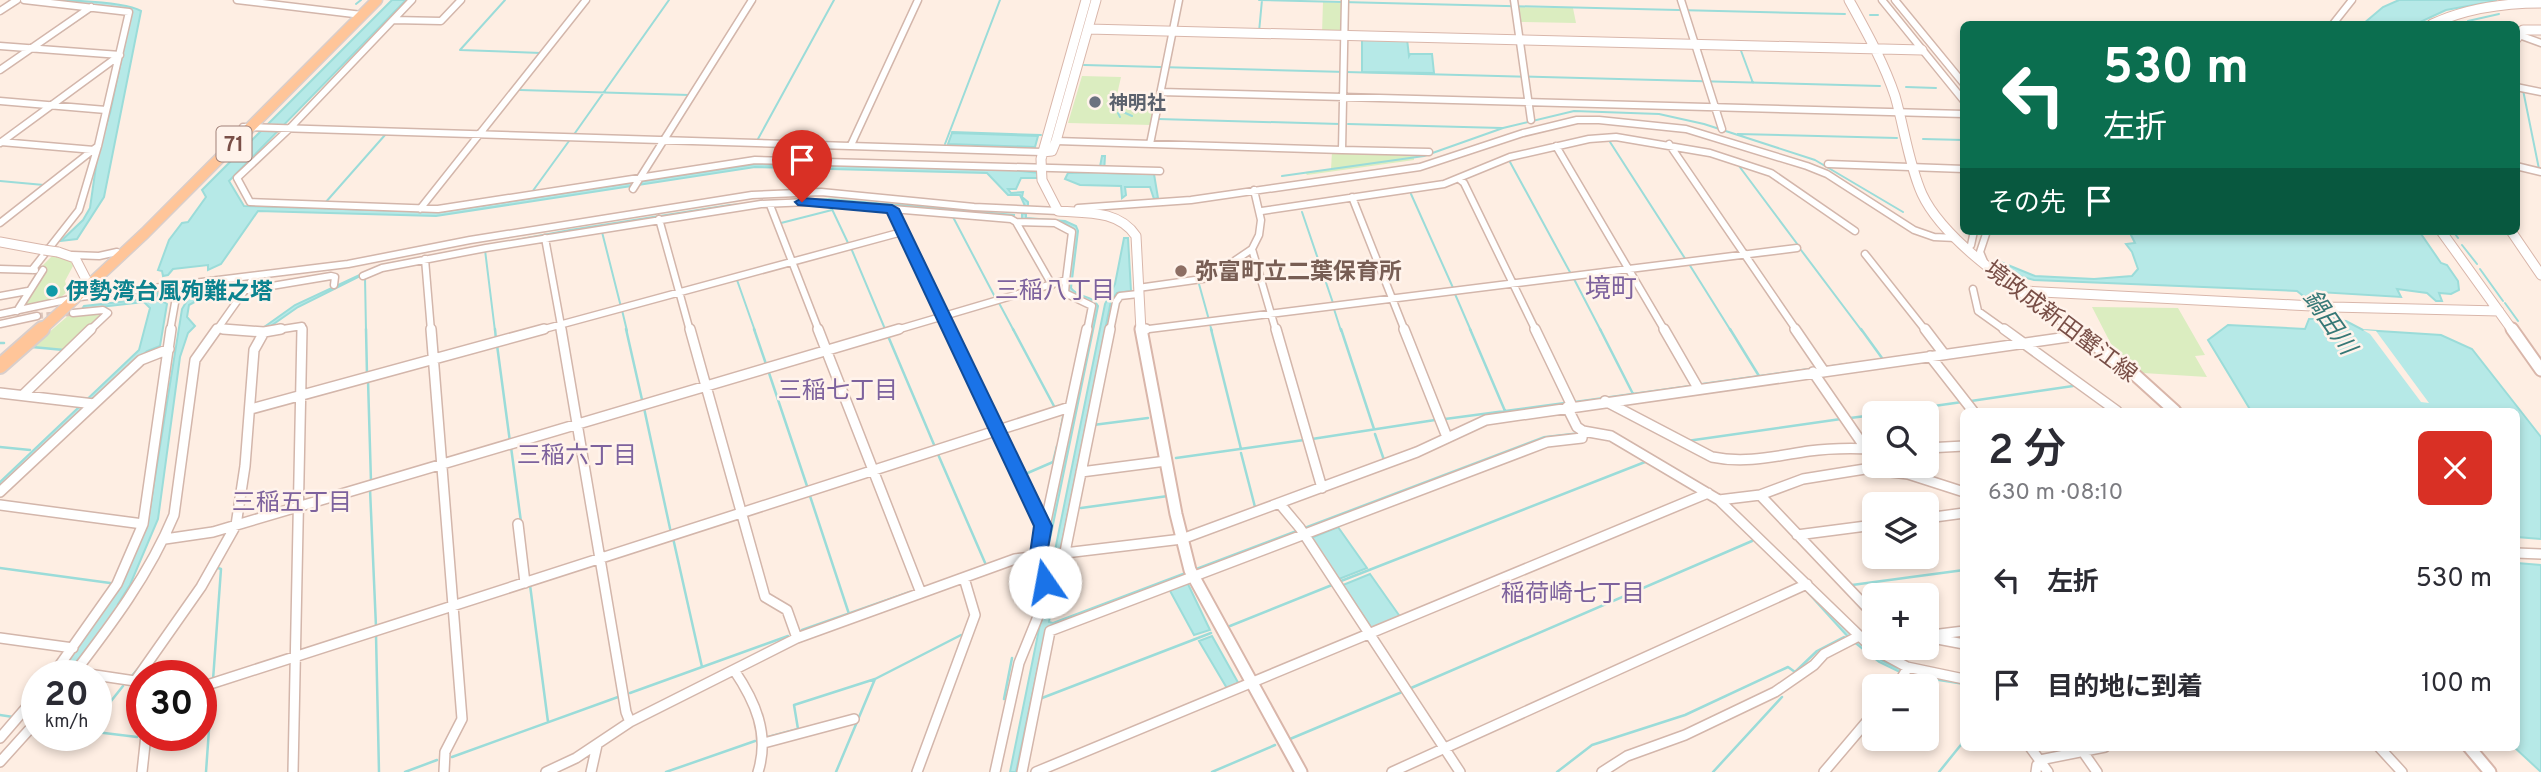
<!DOCTYPE html>
<html lang="ja">
<meta charset="utf-8">
<style>
body{margin:0;font-family:Overpass,"Noto Sans JP",sans-serif;background:#f2f2f3;color:#2b2b33;height:100vh;display:flex;flex-direction:column;font-size:26px;white-space:nowrap}
*{box-sizing:border-box;margin:0}
p{font-size:23px;color:#7c7c81}
.icon{flex:none;width:38px;height:38px;fill:none;stroke:currentColor;stroke-width:2;stroke-linecap:round;stroke-linejoin:round}
.map{position:relative;flex:1;overflow:hidden}
.sheet{position:absolute;left:1960px;top:408px;width:560px;height:343px;display:flex;flex-direction:column;background:#fff;border-radius:10px;box-shadow:0 4px 10px #0003}
.sheet>*{flex:none}
.hud{position:absolute;left:1960px;top:21px;width:560px;height:214px;border-radius:10px;box-shadow:0 4px 10px #0003;background:#0b6e4f;color:#fff;overflow:hidden}
.tools{position:absolute;left:1862px;top:401px;display:grid;gap:14px}
.tools a{display:grid;place-items:center;width:77px;height:77px;border-radius:10px;background:#fff;box-shadow:0 4px 10px #0003;font-size:35px}
.speed{position:absolute;left:21px;top:660px;display:flex;gap:14px;font-size:35px;font-weight:700;text-align:center}
.speed>*{display:grid;place-content:center;width:91px;height:91px;border-radius:50%;background:#fff;box-shadow:0 4px 10px #0003;line-height:1}
.speed small{font-size:18px;font-weight:400}
.speed .limit{border:10px solid #d22;background:#fff;color:#111}
.pin{position:absolute;display:grid;place-items:center;width:60px;height:60px;color:#fff;margin:-72px -30px;border-radius:50% 50% 50% 0;rotate:-45deg;box-shadow:0 0 7px #0007}
.pin .icon{rotate:45deg}
.me{position:absolute;width:77px;margin:-38px;rotate:348deg;stroke-linejoin:round;filter:drop-shadow(0 0 5px #0008)}
.turn{display:flex;align-items:center;gap:24px;height:147px;padding:0 28px;font-size:32px}
.turn .icon{width:91px;height:91px;stroke-width:2.5}
.turn b{display:block;font-size:49px;line-height:60px}
.then{display:flex;align-items:center;height:66px;padding:0 28px;background:#0003;gap:14px;font-size:26px}
.round{display:grid;place-items:center;flex:none;width:74px;height:74px;border-radius:10px;background:#f2f2f3}
.overview{display:flex;align-items:center;justify-content:space-between;height:119px;padding:0 28px}
h1{font-size:42px;font-weight:600;line-height:52px}
ul{padding:0;list-style:none}
li{display:flex;align-items:center;gap:21px;height:105px;padding:0 28px}
li div{flex:1}
li b{display:block;font-size:26px}
li em{font-style:normal}
.map>svg:first-child{display:block}
.green{fill:#dbedc0}
.water{fill:#b6e9e7;stroke:#9bdcd9;stroke-width:2}
.pier{fill:#feeee3}
.lines{fill:none;stroke-linecap:round;stroke-linejoin:round}
.stream-far1{stroke:#9bdcd9;stroke-width:2}
.stream{stroke:#9bdcd9;stroke-width:2.5}
.street-tunnel{stroke:#ddc6bc;stroke-width:6;stroke-dasharray:6 3.5;stroke-linecap:butt}
.street-far1-casing{stroke:#d3b6ab;stroke-width:9}
.street-casing{stroke:#d3b6ab;stroke-width:12}
.secondary-far1-casing{stroke:#d9b6aa;stroke-width:11}
.secondary-casing{stroke:#d9b6aa;stroke-width:15}
.primary-far1-casing{stroke:#d9cecb;stroke-width:13}
.primary-casing{stroke:#d9cecb;stroke-width:18}
.street-far1{stroke:#fff;stroke-width:6}
.street{stroke:#fff;stroke-width:9}
.secondary-far1{stroke:#fff;stroke-width:9}
.secondary{stroke:#fff;stroke-width:11}
.primary-far1{stroke:#ffc599;stroke-width:10}
.primary{stroke:#ffc599;stroke-width:14}
.secondary-bridge-casing{stroke:#d9b6aa;stroke-width:11;stroke-linecap:butt}
.secondary-bridge{stroke:#fff;stroke-width:9}
.route{fill:#1a73e8;stroke:#114b97;stroke-width:2}
.worship-dot{fill:#6b7280;stroke:#fff3eb;stroke-width:2.5}
.education-dot{fill:#8d6e63;stroke:#fff3eb;stroke-width:2.5}
.culture-dot{fill:#0f9aa8;stroke:#fff3eb;stroke-width:2.5}
.labels{text-anchor:middle;stroke-width:5;stroke-linejoin:round;paint-order:stroke}
.far-worship-label{font-size:19px;font-weight:bold;fill:#5b616d;stroke:#fff3eb;text-anchor:start}
.shield{fill:#fff3eb;stroke:#a18078;stroke-width:2}
.shield-label{font-size:21px;font-weight:bold;fill:#794f47}
.education-label{font-size:23px;font-weight:bold;fill:#785e54;stroke:#fff3eb;text-anchor:start}
.culture-label{font-size:23px;font-weight:bold;fill:#0d838f;stroke:#fff3eb;text-anchor:start}
.street-label{font-size:23px;fill:#794f47;stroke:#fff3eb}
.neighbourhood-label{font-size:24px;fill:#7d629d;stroke:#fff3eb}
.water-label{font-size:24px;font-style:italic;fill:#367876;stroke:#fff3eb}
.quarter-label{font-size:26px;fill:#7d629d;stroke:#fff3eb}
</style>
<div class="map">
<svg width="2541" height="772" viewBox="0 0 2541 772">
<rect width="100%" height="100%" fill="#feeee3"/>
<!-- green -->
<path class="green" d="M 1323,2 L 1343,3 L 1342,34 L 1322,34 Z
M 1517,7 L 1573,8 L 1576,23 L 1520,22 Z
M 1082,76 L 1121,77 L 1114,108 L 1155,109 L 1152,125 L 1068,123 Z
M 1332,152 L 1431,153 L 1414,158 L 1414,160 L 1307,175 L 1305,172 L 1331,169 Z
M 53,255 L 70,259 L 73,266 L 65,281 L 68,291 L 60,298 L 24,307 L 45,269 L 41,267 Z
M 2092,307 L 2178,308 L 2205,355 L 2195,356 L 2207,377 L 2143,373 L 2112,346 Z
M 95,312 L 103,314 L 70,350 L 32,347 L 69,315 Z"/>
<!-- water -->
<path class="water" d="M 35,0 C 61,0 121,0 141,11 L 104,197 L 77,239 L 61,241 L 83,220 L 90,208 L 98,152 L 110,113 L 131,14 L 97,7 L 37,48 L 93,7 Z
M 392,0 L 406,0 L 229,181 L 244,206 L 440,212 L 756,164 L 1012,170 L 1040,173 L 1039,178 L 1021,178 L 1016,189 L 1008,189 L 1011,193 L 1023,192 L 1022,197 L 1028,202 L 1028,206 L 1025,206 L 1020,195 L 1008,195 L 987,173 L 755,167 L 436,216 L 258,211 L 221,264 L 208,270 L 208,265 L 173,269 L 168,275 L 163,276 L 162,271 L 158,270 L 169,240 L 182,223 L 188,222 L 206,197 L 202,190 Z
M 2399,0 L 2496,0 L 2496,1 L 2446,10 L 2416,24 L 2363,24 L 2383,7 Z
M 1362,39 L 1407,39 L 1409,56 L 1410,54 L 1432,54 L 1434,73 L 1362,72 Z
M 952,133 L 1038,136 L 1035,147 L 948,144 Z
M 1102,156 L 1105,156 L 1104,173 L 1154,174 L 1158,198 L 1154,199 L 1150,187 L 1125,187 L 1126,195 L 1122,198 L 1121,186 L 1080,185 L 1065,179 L 1068,173 L 1099,172 Z
M 829,199 L 1015,215 L 826,201 L 760,203 L 372,270 L 298,307 L 265,330 L 260,330 L 295,305 L 381,265 L 570,230 L 730,205 Z
M 1022,213 L 1026,214 L 1026,218 L 1065,221 L 1076,226 L 1078,231 L 1071,288 C 1078,298 1093,295 1098,306 L 1049,544 L 1044,544 L 1094,304 L 1068,291 L 1074,229 L 1064,223 L 1022,219 Z
M 2129,231 L 2419,231 L 2441,263 L 2447,265 L 2458,281 L 2459,290 L 2451,294 L 2439,293 L 2442,301 L 2436,301 L 2427,293 L 2397,289 L 2401,297 L 2319,292 L 2321,296 L 2317,296 L 2319,299 L 2307,299 L 2297,291 L 2034,280 L 2012,274 L 1998,261 L 2035,276 L 2094,279 L 2132,276 L 2138,269 L 2132,252 L 2126,244 L 2135,243 Z
M 1124,238 L 1128,238 L 1131,291 L 1117,293 L 1111,301 L 1057,567 L 1049,622 L 1053,623 L 1544,437 L 1579,433 L 1607,436 L 1720,503 L 1854,637 L 1881,660 L 1897,668 L 1963,684 L 1906,675 L 1879,662 L 1849,638 L 1801,585 L 1717,503 L 1609,439 L 1581,435 L 1545,440 L 1046,629 L 1016,772 L 1010,772 L 1105,304 L 1115,284 Z
M 202,287 L 200,299 L 189,305 L 187,317 L 195,326 L 188,333 L 180,357 L 158,519 L 130,585 L 118,604 L 120,605 L 66,675 L 56,676 C 93,626 126,579 148,521 L 182,309 L 191,294 Z
M 159,293 L 157,298 L 167,304 L 160,346 L 147,351 L 0,488 L 0,482 L 139,350 L 150,308 L 144,302 L 82,309 L 84,306 L 147,299 L 151,294 Z
M 2312,306 L 2327,307 L 2336,320 L 2346,321 L 2363,330 L 2441,335 L 2472,349 L 2541,437 L 2541,539 L 2517,537 L 2516,411 L 2251,411 L 2208,340 L 2228,325 L 2305,329 L 2309,319 L 2321,319 Z
M 1338,527 L 1367,568 L 1339,579 L 1311,538 Z
M 2517,563 L 2541,565 L 2541,772 L 2514,747 L 2516,747 Z
M 1370,574 L 1401,618 L 1373,630 L 1343,585 Z
M 1187,582 L 1210,630 L 1194,635 L 1169,589 Z
M 1212,636 L 1240,686 L 1228,690 L 1199,641 Z"/>
<!-- pier -->
<path class="pier" d="M 2363,330 L 2376,331 L 2429,403 L 2421,402 L 2370,334 Z"/>
<g class="lines">
<!-- stream-far1 -->
<path class="stream-far1" d="M 1259,0 L 1845,14
M 356,4 L 361,0
M 1870,15 L 1878,15
M 2468,21 L 2499,14
M 2458,24 L 2462,22
M 1259,32 L 1262,0
M 1740,48 L 1753,83
M 460,50 L 541,53
M 460,50 L 505,0
M 1084,65 L 1880,86
M 1906,87 L 1936,88
M 520,90 L 689,95
M 2523,90 L 2539,169
M 1120,117 L 1118,113 L 1121,111 L 1132,116
M 1158,119 L 1340,124
M 1348,124 L 1502,128
M 952,132 L 1041,135
M 575,133 L 669,0
M 1738,134 L 1897,138
M 758,139 L 834,0
M 1923,139 L 1964,140
M 1610,142 L 1686,260
M 945,144 L 1000,0
M 1510,162 L 1571,274
M 1739,166 L 1798,245
M 1282,176 L 1424,156 L 1503,128 L 1574,111 L 1659,114 L 1704,124 L 1815,160 L 1903,212
M 0,181 L 44,185
M 532,192 L 569,141
M 1411,194 L 1454,290
M 325,203 L 385,135
M 830,205 L 849,245
M 1302,212 L 1333,303
M 953,217 L 996,299
M 1962,218 L 1964,214
M 781,223 L 832,210
M 2453,231 L 2458,238
M 602,232 L 621,307
M 2462,245 L 2477,264
M 851,248 L 885,329
M 485,250 L 495,331
M 1801,250 L 1862,331
M 1689,264 L 1731,331
M 2480,269 L 2503,301
M 365,277 L 366,331
M 1574,279 L 1601,331
M 737,280 L 755,331
M 1199,284 L 1209,320
M 1455,294 L 1471,331
M 999,303 L 1014,331
M 2505,303 L 2518,321
M 1334,309 L 1341,331
M 622,310 L 627,331
M 1210,325 L 1212,331"/>
<!-- stream -->
<path class="stream" d="M 366,329 L 367,375
M 495,329 L 496,340
M 626,329 L 643,404
M 754,329 L 767,367
M 1013,329 L 1055,408
M 1211,329 L 1241,449
M 1341,329 L 1374,429
M 1470,329 L 1505,411
M 1600,329 L 1633,394
M 1730,329 L 1759,376
M 1861,329 L 1882,358
M 888,336 L 935,447
M 0,343 L 4,343
M 497,345 L 510,442
M 32,347 L 64,350
M 1826,367 L 1847,364
M 768,370 L 808,489
M 368,380 L 371,482
M 1703,384 L 1810,369
M 1971,401 L 2073,386
M 1575,402 L 1691,386
M 644,408 L 671,533
M 1885,413 L 1962,402
M 1850,418 L 1874,415
M 1445,419 L 1565,403
M 1093,425 L 1148,418
M 1060,433 L 1064,412
M 1375,434 L 1384,460
M 1312,439 L 1435,420
M 1687,441 L 1841,419
M 0,447 L 30,450
M 511,447 L 521,522
M 937,452 L 986,565 L 983,566
M 1241,453 L 1255,507
M 1176,458 L 1304,440
M 1023,475 L 1053,462 L 1057,446
M 370,489 L 376,627
M 809,493 L 849,614
M 1081,508 L 1168,496
M 673,538 L 702,667
M 0,568 L 110,583
M 1844,577 L 1861,595
M 1341,581 L 1645,462
M 530,585 L 548,722
M 1852,585 L 1964,570
M 1230,626 L 1332,585
M 802,630 L 910,592
M 376,635 L 379,772
M 131,677 L 142,664
M 213,680 L 221,569 L 218,568
M 1411,688 L 1752,541
M 630,693 L 788,636
M 1042,698 L 1211,633
M 1004,699 L 1012,658
M 0,715 L 13,717
M 96,720 L 123,686
M 96,732 L 137,737
M 768,737 L 798,729 L 794,705 L 875,679
M 1290,739 L 1402,692
M 452,757 L 618,697
M 206,772 L 212,687
M 405,772 L 437,760
M 666,772 L 755,741
M 836,772 L 875,679 L 961,635
M 1212,772 L 1275,745
M 1557,772 L 1592,745 L 1685,715 L 1788,667 L 1795,672 L 1817,651 L 1844,637
M 1713,772 L 1782,697
M 1939,772 L 1964,741"/>
<!-- street-tunnel -->
<path class="street-tunnel" d="M 37,316 L 73,313"/>
<!-- street-far1 casing -->
<g class="street-far1-casing">
<path id="street-far1" d="M 24,0 L 129,12 L 98,146 L 79,210 L 32,270
M 237,0 L 362,15
M 412,0 L 290,128 L 237,178 L 250,202 L 438,209 L 755,160 L 1160,171
M 1514,0 L 1531,120
M 1681,0 L 1722,129
M 1882,0 L 1964,101
M 1895,0 L 1964,84
M 0,11 L 17,0
M 393,20 L 441,21 L 461,0
M 2333,24 L 2352,0
M 2519,35 L 2541,43
M 0,46 L 120,55
M 0,70 L 91,7
M 2516,87 L 2541,92
M 1161,92 L 1964,114
M 0,101 L 106,110
M 243,127 L 1042,152
M 1056,141 L 1342,150 L 1345,0
M 1,142 L 94,150
M 0,143 L 120,55
M 1150,144 L 1179,0
M 1669,144 L 1797,331
M 851,145 L 918,0
M 1556,146 L 1665,331
M 1342,150 L 1429,152
M 1828,164 L 1964,169
M 2516,166 L 2541,172
M 1459,179 L 1464,183 L 1536,331
M 633,189 L 752,0
M 1352,197 L 1405,331
M 770,205 L 819,331
M 1078,208 L 1191,200 L 1420,167 L 1523,133 L 1577,120 L 1599,120 L 1686,129 L 1807,166 L 1827,174 L 1914,230 L 1934,237 L 1956,238
M 420,209 L 586,0
M 892,209 L 950,331
M 1262,211 L 1444,184 L 1510,157 L 1589,139 L 1616,137 L 1710,153 L 1771,173 L 1855,231
M 659,219 L 690,331
M 0,223 L 98,146
M 545,238 L 562,331
M 1967,248 L 1971,245 L 1974,231
M 1252,249 L 1276,331
M 1865,254 L 1926,331
M 72,255 L 99,256 L 117,252
M 425,259 L 431,331
M 1985,264 L 1980,252 L 1987,231
M 0,269 L 35,270
M 363,276 L 382,268 L 486,248 L 761,204 L 809,202 L 1011,219 L 1016,222
M 1052,285 L 1016,222 L 1055,223 L 1072,232 L 1066,280
M 1138,288 L 1209,278 L 1252,249 L 1259,235 L 1261,220 L 1254,190
M 1973,289 L 1978,311 L 2006,331
M 248,290 L 331,276 L 335,277 L 334,285
M 0,296 L 28,291
M 17,311 L 43,270
M 73,313 L 103,310 L 108,313 L 89,331
M 0,314 L 80,297 L 348,264 L 470,240 L 752,195 L 821,192 L 974,207 L 1058,211
M 0,324 L 37,316
M 217,329 L 250,331
M 1141,330 L 1797,248
M 170,331 L 175,303
M 216,331 L 255,276
M 270,331 L 302,326 L 302,331
M 537,331 L 902,232
M 893,331 L 1066,280 L 1065,293 L 1092,306 L 1087,331
M 1110,331 L 1116,302 L 1120,296 L 1138,294"/>
</g>
<!-- street casing -->
<g class="street-casing">
<path id="street" d="M 223,329 L 264,332 L 281,329
M 431,329 L 462,719 L 445,752 L 444,772
M 561,329 L 626,712 L 630,722
M 690,329 L 765,597 L 787,610 L 797,638
M 818,329 L 921,593
M 949,329 L 1043,526
M 1276,329 L 1322,488
M 1404,329 L 1447,437
M 1535,329 L 1572,406
M 1664,329 L 1698,388
M 1795,329 L 1823,370
M 1925,329 L 1944,354
M 2004,329 L 2117,411
M 1141,330 L 1146,329
M 1930,356 L 1973,411
M 1813,372 L 1866,449
M 0,393 L 94,404
M 23,395 L 91,329
M 1605,401 L 1712,457 C 1746,464 1776,456 1809,451 C 1830,448 1852,448 1874,449
M 1567,407 L 1577,427 L 1583,431 L 1611,436 L 1719,500 L 1872,648 L 1907,667 L 1964,679
M 251,409 L 544,329
M 1927,448 L 1964,446
M 1081,472 L 1166,461
M 0,492 L 141,360 L 169,349
M 1760,495 L 1874,615
M 1719,500 L 1760,495 L 1803,479 L 1865,469 L 1908,474 L 1964,492
M 1280,504 L 1300,528 L 1460,772
M 0,505 L 143,524
M 1927,518 L 1964,513
M 518,524 L 525,583
M 1797,535 L 1874,525
M 165,539 L 213,532 L 899,329
M 1065,552 L 1110,329
M 2516,553 L 2541,554
M 1039,554 L 1087,329
M 1932,635 L 1964,631
M 1927,637 L 1964,644
M 0,638 L 73,648
M 734,670 C 755,701 770,734 758,772
M 75,672 L 135,681
M 52,676 L 117,584 L 143,524 L 171,329
M 72,676 C 111,625 149,575 174,515 L 195,360 L 217,329
M 1897,686 L 1907,669
M 201,687 L 1070,407
M 142,692 L 135,681 L 201,587 L 236,525 L 245,466 L 254,350 L 264,332
M 0,738 L 37,695
M 764,743 L 854,719
M 2030,747 L 2048,772
M 2379,747 L 2402,772
M 2081,749 L 2097,772
M 2040,760 L 2105,747
M 0,762 L 37,721
M 142,772 L 146,735
M 293,772 L 302,329
M 546,772 L 576,758 L 630,722 L 797,638 L 1015,559 L 1182,539 L 1417,452 L 1486,420 L 2082,335
M 591,772 L 597,745
M 917,772 L 975,615 L 964,578
M 995,772 L 1019,663 L 1041,609 L 1045,554
M 1022,772 L 1050,631 L 1547,442 L 1582,438 L 1583,431
M 1036,772 L 1708,493
M 1392,772 L 1807,584
M 1602,772 L 1627,756 L 1685,735 L 1775,692 L 1814,665 L 1824,654 L 1857,637
M 1824,772 L 1874,713
M 2036,772 L 2037,765 L 2043,763"/>
</g>
<!-- secondary-far1 casing -->
<g class="secondary-far1-casing">
<path id="secondary-far1" d="M 1086,0 L 1041,159 L 1042,180 L 1058,211 C 1086,213 1119,210 1136,236 L 1141,331
M 1849,0 C 1866,31 1884,63 1895,96 C 1904,127 1909,165 1922,194 C 1946,246 2030,297 2076,331
M 2432,24 C 2467,8 2503,3 2541,3
M 1088,29 L 1922,50
M 2516,39 L 2523,30 L 2541,30
M 1042,152 L 1052,151 L 1056,141 L 1096,0
M 2441,231 L 2513,331
M 2511,231 L 2541,275
M 0,242 L 44,250
M 58,252 L 75,258 L 90,287
M 2022,291 L 2332,307 L 2499,311"/>
</g>
<!-- secondary casing -->
<g class="secondary-casing">
<path id="secondary" d="M 1141,329 L 1176,514 L 1190,570 L 1301,772
M 2073,329 L 2133,373 L 2175,411
M 2512,329 L 2541,370
M 2469,747 L 2490,772"/>
</g>
<!-- primary-far1 casing -->
<g class="primary-far1-casing">
<path id="primary-far1" d="M 40,331 L 145,233 L 377,0"/>
</g>
<!-- primary casing -->
<g class="primary-casing">
<path id="primary" d="M 0,366 L 42,329"/>
</g>
<!-- street-far1 -->
<use href="#street-far1" class="street-far1"/>
<!-- street -->
<use href="#street" class="street"/>
<!-- secondary-far1 -->
<use href="#secondary-far1" class="secondary-far1"/>
<!-- secondary -->
<use href="#secondary" class="secondary"/>
<!-- primary-far1 -->
<use href="#primary-far1" class="primary-far1"/>
<!-- primary -->
<use href="#primary" class="primary"/>
<!-- secondary-bridge casing -->
<g class="secondary-bridge-casing">
<path id="secondary-bridge" d="M 44,250 L 58,252"/>
</g>
<!-- secondary-bridge -->
<use href="#secondary-bridge" class="secondary-bridge"/>
</g>
<!-- route -->
<path class="route" d="M 802,198 L 892,205 L 899,209 L 1052,526 L 1048,548 L 1054,554 L 1054,582 L 1051,587 L 1045,589 L 1038,587 L 1036,582 L 1036,560 L 1030,554 L 1034,526 L 887,213 L 798,205 L 795,202 Z"/>
<!-- markers -->
<circle class="worship-dot" cx="1095" cy="102" r="7"/>
<circle class="education-dot" cx="1181" cy="271" r="7"/>
<circle class="culture-dot" cx="52" cy="291" r="7"/>
<g class="labels">
<!-- far-worship labels -->
<g class="far-worship-label">
<text x="1109" y="109">神明社</text>
</g>
<!-- shield labels -->
<rect class="shield" x="216.5" y="126.5" width="35" height="35" rx="5"/>
<g class="shield-label">
<text x="234" y="151">71</text>
</g>
<!-- education labels -->
<g class="education-label">
<text x="1195" y="279">弥富町立二葉保育所</text>
</g>
<!-- culture labels -->
<g class="culture-label">
<text x="66" y="299">伊勢湾台風殉難之塔</text>
</g>
<!-- street labels -->
<g class="street-label">
<text transform="translate(2061 321) rotate(37)" y="8">境政成新田蟹江線</text>
</g>
<!-- neighbourhood labels -->
<g class="neighbourhood-label">
<text x="1055" y="298">三稲八丁目</text>
<text x="838" y="398">三稲七丁目</text>
<text x="577" y="463">三稲六丁目</text>
<text x="292" y="510">三稲五丁目</text>
<text x="1573" y="601">稲荷崎七丁目</text>
</g>
<!-- water labels -->
<g class="water-label">
<text transform="translate(2330 322) rotate(55)" y="8">鍋田川</text>
</g>
<!-- quarter labels -->
<g class="quarter-label">
<text x="1611" y="297">境町</text>
</g>
</g>
</svg>
<div class="tools">
<a><svg class="icon" aria-label="search" viewBox="0 0 24 24"><circle cx="10" cy="10" r="6"/><path d="M15 15l6 6"/></svg></a>
<a><svg class="icon" aria-label="layers" viewBox="0 0 24 24"><path d="M12 4l9 5-9 5-9-5zM3 14l9 5 9-5"/></svg></a>
<a>+</a>
<a>−</a>
</div>
<div class="speed"><div>20<small>km/h</small></div><div class="limit">30</div></div>
<div class="pin" style="left:802px;top:202px;background:#d93025"><svg class="icon" aria-label="arrive" viewBox="0 0 24 24"><path d="M6 21V4h12l-3 4 3 4H6"/></svg></div>
<svg class="me" style="left:1045px;top:582px" viewBox="-20 -20 40 40"><circle r="19" fill="#fff"/><path d="M0-13L10 11 0 6-10 11z" fill="#1a73e8"/></svg>
<div class="hud">
<div class="turn"><svg class="icon" aria-label="left" viewBox="0 0 24 24"><path d="M17 20v-9H6M10 6l-5 5 5 5"/></svg><div><b>530 m</b>左折</div></div>
<div class="then">その先<svg class="icon" aria-label="arrive" viewBox="0 0 24 24"><path d="M6 21V4h12l-3 4 3 4H6"/></svg></div>
</div>
<section class="sheet">
<div class="overview"><div><h1>2 分</h1><p>630 m · 08:10</p></div><a class="round" style="background:#d93025;color:#fff"><svg class="icon" aria-label="close" viewBox="0 0 24 24"><path d="M6 6l12 12M18 6L6 18"/></svg></a></div>
<ul>
<li><svg class="icon" aria-label="left" viewBox="0 0 24 24"><path d="M17 20v-9H6M10 6l-5 5 5 5"/></svg><div><b>左折</b></div><em>530 m</em></li>
<li><svg class="icon" aria-label="arrive" viewBox="0 0 24 24"><path d="M6 21V4h12l-3 4 3 4H6"/></svg><div><b>目的地に到着</b></div><em>100 m</em></li>
</ul>
</section>
</div>
